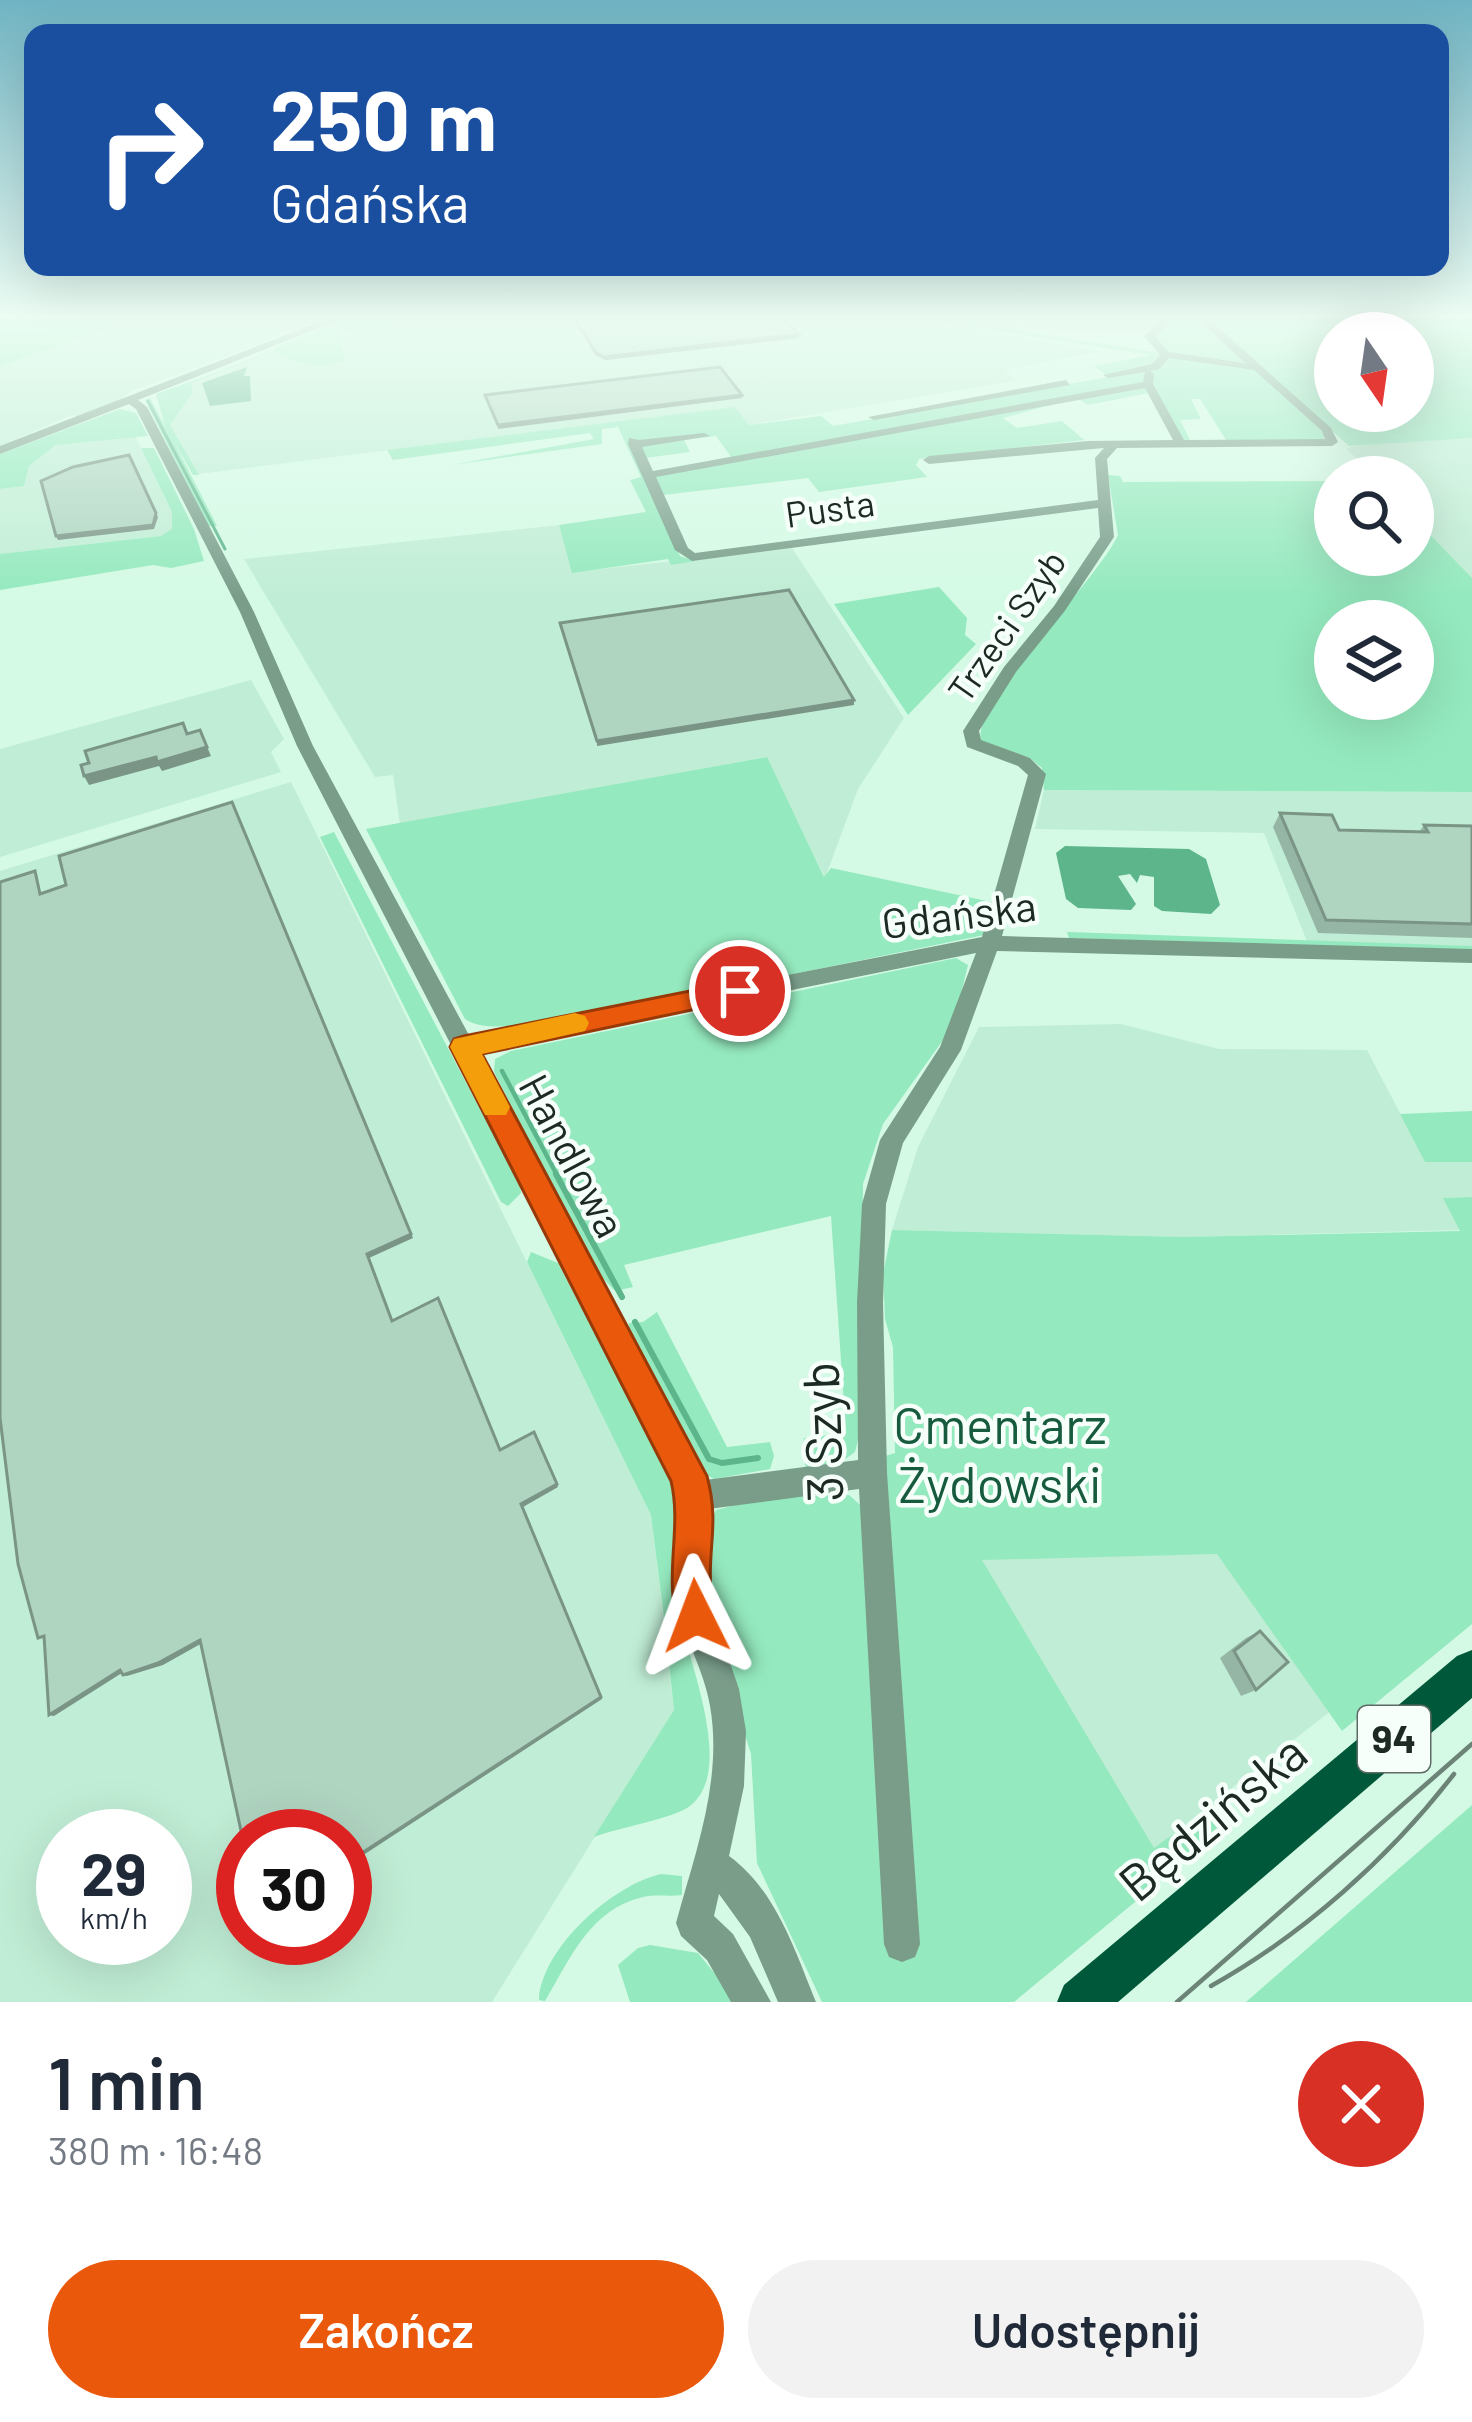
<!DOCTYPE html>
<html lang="pl">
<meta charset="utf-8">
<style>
body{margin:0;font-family:Barlow,sans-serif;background:#f2f2f3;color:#1f2937;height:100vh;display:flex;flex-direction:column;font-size:45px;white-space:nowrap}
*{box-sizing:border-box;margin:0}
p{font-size:39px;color:#747a83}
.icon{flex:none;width:66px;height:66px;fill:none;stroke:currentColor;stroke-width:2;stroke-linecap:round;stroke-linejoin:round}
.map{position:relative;height:2002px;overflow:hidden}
.panel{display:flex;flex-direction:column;background:#fff;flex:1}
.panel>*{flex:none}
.guide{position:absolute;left:24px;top:24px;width:1425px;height:252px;border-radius:24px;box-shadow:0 12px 48px #0002;background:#1a4fa0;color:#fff;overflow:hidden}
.needle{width:78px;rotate:167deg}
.tools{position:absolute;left:1314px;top:312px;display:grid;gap:24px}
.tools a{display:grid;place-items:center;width:120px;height:120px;border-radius:50%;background:#fff;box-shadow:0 12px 48px #0002;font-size:60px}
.speed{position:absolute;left:36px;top:1809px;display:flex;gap:24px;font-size:60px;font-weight:700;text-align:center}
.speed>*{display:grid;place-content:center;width:156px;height:156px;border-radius:50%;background:#fff;box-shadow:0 12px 48px #0002;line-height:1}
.speed small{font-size:30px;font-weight:400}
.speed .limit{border:18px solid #d22;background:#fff;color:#111}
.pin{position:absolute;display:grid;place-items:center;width:102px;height:102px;color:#fff;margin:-51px;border:6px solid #fff;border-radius:50%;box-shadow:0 3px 12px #0007}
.me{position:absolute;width:132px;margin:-66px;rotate:357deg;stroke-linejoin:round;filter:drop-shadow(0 0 9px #0008)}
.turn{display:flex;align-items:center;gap:42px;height:252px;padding:0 48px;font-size:54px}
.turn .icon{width:156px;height:156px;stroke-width:2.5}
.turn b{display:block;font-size:84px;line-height:102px}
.round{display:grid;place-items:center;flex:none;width:126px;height:126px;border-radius:63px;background:#f2f2f3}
.overview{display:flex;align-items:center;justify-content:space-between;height:204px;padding:0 48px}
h1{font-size:72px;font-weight:600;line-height:90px}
.cta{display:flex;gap:24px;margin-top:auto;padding:24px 48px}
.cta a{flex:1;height:138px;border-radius:72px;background:#ea580c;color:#fff;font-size:48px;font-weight:600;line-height:138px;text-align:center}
.cta a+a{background:#f2f2f3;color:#1f2937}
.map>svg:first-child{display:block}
.built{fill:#c0edd5;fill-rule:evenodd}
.green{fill:#94e9be;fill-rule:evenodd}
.water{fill:#5db58b}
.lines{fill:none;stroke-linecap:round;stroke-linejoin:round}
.stream-far2{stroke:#5db58b;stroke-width:3}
.stream-far1{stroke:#5db58b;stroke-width:4.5}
.stream{stroke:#5db58b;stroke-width:6}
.minor{fill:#7a9d8a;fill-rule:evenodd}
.major{fill:#00583a;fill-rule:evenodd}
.tram{stroke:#6c8477;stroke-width:4.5}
.wall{fill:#96b6a5}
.shaded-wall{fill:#7a9486}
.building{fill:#afd4c0;stroke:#7a9486;stroke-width:3}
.route{fill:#ea580c;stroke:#983908;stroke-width:3}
.slow{fill:#f59e0b}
.labels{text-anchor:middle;stroke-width:9;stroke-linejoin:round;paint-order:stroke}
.far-street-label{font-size:36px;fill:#1c2a23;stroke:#f7fffa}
.shield{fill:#f7fffa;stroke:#5e6a64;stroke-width:3}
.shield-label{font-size:39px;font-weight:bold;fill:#1c2a23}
.street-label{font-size:42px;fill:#1c2a23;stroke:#f7fffa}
.near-park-label{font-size:51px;fill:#175b3f;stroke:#f7fffa}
.near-street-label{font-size:51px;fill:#1c2a23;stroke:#f7fffa}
</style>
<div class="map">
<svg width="1472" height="2002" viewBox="0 0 1472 2002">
<rect width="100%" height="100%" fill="#d4fae5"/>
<!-- built -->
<path class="built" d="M 144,316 L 333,316 L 132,391 L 117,402 L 78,417 L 72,415 L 0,446 L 0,366 Z
M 490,316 L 895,316 L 1103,351 L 1004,370 L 1017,381 L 749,425 L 734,407 L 198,474 L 169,426 L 193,392 L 190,383 L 274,348 L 319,334 Z
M 135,435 L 172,512 L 173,529 L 161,536 L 0,554 L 0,489 L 24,486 L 29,466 L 56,445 Z
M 1472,438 L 1472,578 L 1413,517 L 1413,477 L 1374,477 L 1346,448 L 1416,439 Z
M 559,525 L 573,572 L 792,548 L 904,718 L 858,789 L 825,878 L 766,757 L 400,824 L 393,775 L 375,777 L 244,559 Z
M 251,680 L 284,739 L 271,752 L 281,772 L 0,857 L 0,749 Z
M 291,782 L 651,1515 L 674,1710 L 492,2002 L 0,2002 L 0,871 ZM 63,1836 L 165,1836 L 165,1938 L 63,1938 ZM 243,1836 L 345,1836 L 345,1938 L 243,1938 Z
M 1044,790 L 1472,792 L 1472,949 L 1308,944 L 1264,833 L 1035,829 Z
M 1121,1024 L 1219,1049 L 1367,1050 L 1425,1161 L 1472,1162 L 1472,1197 L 1445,1198 L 1461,1230 L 1185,1237 L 892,1230 L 918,1147 L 979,1027 Z
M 1217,1554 L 1332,1710 L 1154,1849 L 980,1558 Z"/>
<!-- green -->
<path class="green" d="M 0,316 L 144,316 L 0,366 Z
M 353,316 L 490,316 L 339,332 L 344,360 C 319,371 297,362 273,353 L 276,347 Z
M 895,316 L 930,316 L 1253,368 L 1326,435 L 1321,442 L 1228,443 L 1200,399 L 1191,399 L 1201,419 L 1180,420 L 1191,442 L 1177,442 L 1149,393 L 1088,405 L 1076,398 L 1003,418 L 1017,428 L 1062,421 L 1084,440 L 919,459 L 916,465 L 927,477 L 819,492 L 808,478 L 654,496 L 680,556 L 695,561 L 671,565 L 668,559 L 572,573 L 559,525 L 646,512 L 630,480 L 641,477 L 618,427 L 602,429 L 602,444 L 451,465 L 594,439 L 590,433 L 393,460 L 387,450 L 735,407 L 749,425 L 821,416 L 833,426 L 1108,377 L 1094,366 L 1151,355 ZM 716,436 L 731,457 L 650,473 L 645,458 L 690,452 L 684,440 Z
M 1159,316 L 1197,316 L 1253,364 L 1164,351 L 1149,334 L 1161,328 Z
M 1204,316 L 1472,316 L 1472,438 L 1349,446 ZM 1335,333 L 1413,333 L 1413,411 L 1335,411 Z
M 257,358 L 191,383 L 193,392 L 170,425 L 199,475 L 193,475 L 173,440 L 217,526 L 208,526 L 145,400 L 150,398 L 165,426 L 156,394 Z
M 120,409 L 136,413 L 148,436 L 56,445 L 29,466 L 24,486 L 0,489 L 0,454 Z
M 141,448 L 154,448 L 194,529 L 204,561 L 171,568 L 153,565 L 0,590 L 0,554 L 161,536 L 172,529 L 172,512 Z
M 1108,475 L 1120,476 L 1123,482 L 1335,481 L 1335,555 L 1413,555 L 1413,517 L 1472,578 L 1472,792 L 1044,790 L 1042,768 L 1030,758 L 981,742 C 971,702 1095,584 1118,535 ZM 1335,621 L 1413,621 L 1413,699 L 1335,699 Z
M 939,587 L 967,618 L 965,635 L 976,644 L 908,715 L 834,604 Z
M 767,757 L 824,877 L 831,868 L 996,903 L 989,934 L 529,1028 C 507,1023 486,1032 465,1019 L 366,829 Z
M 334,832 L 520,1185 L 521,1193 L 508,1206 L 501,1202 L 320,837 Z
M 1067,932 L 1472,946 L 1472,951 L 1069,938 Z
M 956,958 L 968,965 L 953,1026 L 883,1124 L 863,1184 L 860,1432 L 855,1452 L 840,1463 L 806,1468 L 802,1449 L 804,1438 L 846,1433 L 831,1216 L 624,1265 L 633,1287 L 615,1291 L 597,1272 L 494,1072 L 495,1059 L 511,1051 Z
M 1472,1111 L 1472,1162 L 1425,1162 L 1400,1114 Z
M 1472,1197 L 1472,1624 L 1342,1731 L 1217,1554 L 982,1560 L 1154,1848 L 1220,1800 L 1233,1821 L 1014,2002 L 822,2002 L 757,1863 L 751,1754 L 704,1604 L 710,1521 L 716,1510 L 771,1496 L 849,1495 L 868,1512 L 882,1457 L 895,1453 L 893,1347 L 885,1319 L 883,1274 L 892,1230 L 1185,1237 L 1460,1231 L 1443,1198 Z
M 531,1252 L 558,1263 L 673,1485 C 679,1519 671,1551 673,1585 C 677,1638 741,1766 690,1806 C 675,1818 617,1828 594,1837 L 674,1710 L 666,1635 L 651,1515 L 527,1262 Z
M 657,1312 L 727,1447 L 770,1442 L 774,1456 L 770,1469 L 714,1479 L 701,1472 L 627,1339 L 629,1323 L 643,1322 Z
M 1472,1805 L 1472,2002 L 1246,2002 Z
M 661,1874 L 682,1876 L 682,1895 C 669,1897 656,1894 643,1897 C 590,1909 570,1959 545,2001 L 539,2000 C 541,1949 612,1885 661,1874 Z
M 650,1945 L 698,1953 L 738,2002 L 630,2002 L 618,1965 L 638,1948 Z"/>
<!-- water -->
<path class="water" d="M 247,367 L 244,376 L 250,376 L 251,401 L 210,406 L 202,383 Z
M 1065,846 L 1189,849 L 1206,859 L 1220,905 L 1211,914 L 1162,911 L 1154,906 L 1154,877 L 1140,875 L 1137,883 L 1130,874 L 1118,876 L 1136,904 L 1131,910 L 1078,908 L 1066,899 L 1056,853 Z"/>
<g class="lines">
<!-- stream-far2 -->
<path class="stream-far2" d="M 148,401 L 225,549"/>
<!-- stream-far1 -->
<path class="stream-far1" d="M 502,1071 L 558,1177"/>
<!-- stream -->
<path class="stream" d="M 556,1174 L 622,1297
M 635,1322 L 709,1459 L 722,1463 L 758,1458"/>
<!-- minor -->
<path class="minor" d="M 335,316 L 349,316 L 138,400 L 147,407 L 254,612 L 313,746 L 470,1037 L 982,937 L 1028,775 L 1018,766 L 967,747 L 963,731 L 1004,667 L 1054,606 L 1100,537 L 1098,508 L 692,561 L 675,550 L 628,444 L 629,438 L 639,440 L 704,433 L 710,436 L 642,447 L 653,471 L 1143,382 L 1145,372 L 1108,378 L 1103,375 L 1152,364 L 1160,355 L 1144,336 L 1159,323 L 1154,316 L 1164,316 L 1169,324 L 1155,336 L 1169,352 L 1245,363 L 1194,316 L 1205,316 L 1331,428 L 1338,442 L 1332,446 L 1117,448 L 1107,459 L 1114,537 L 1064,612 L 1016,672 L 979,731 L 981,740 L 1030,758 L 1046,774 L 1002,936 L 1472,949 L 1472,963 L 997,951 L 961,1050 L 903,1143 L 886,1204 L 883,1303 L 887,1473 L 920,1944 L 915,1957 L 902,1962 L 889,1957 L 884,1944 L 859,1489 L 709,1509 L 707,1596 L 739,1689 L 746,1731 L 744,1786 L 729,1856 C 776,1890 795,1951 816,2002 L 778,2002 L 750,1937 L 719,1894 L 714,1916 L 733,1934 L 771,2002 L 731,2002 L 707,1960 L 681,1936 L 676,1923 C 695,1853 723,1780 710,1706 C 704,1669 683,1637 677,1600 C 671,1559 685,1520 675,1480 L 297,746 L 240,612 L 136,409 L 129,404 L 0,454 L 0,446 ZM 1169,358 L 1254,370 L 1322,431 L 1325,439 L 1184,440 L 1153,384 L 1154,374 L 1150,371 L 1159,369 ZM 1145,388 L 1173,440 L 1088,441 L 929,456 L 923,460 L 929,464 L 1104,448 L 1095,458 L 1098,500 L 695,553 L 688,548 L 656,477 ZM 976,953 L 940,1047 L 880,1140 L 862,1204 L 857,1303 L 858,1460 L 705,1480 L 478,1053 Z
M 1066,380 L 1070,385 L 874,420 L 868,417 Z"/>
<!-- major -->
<path class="major" d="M 1472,1650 L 1472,1698 L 1118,2002 L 1057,2002 L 1064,1985 L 1457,1656 Z"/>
<!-- tram -->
<path class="tram" d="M 1211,1986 C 1304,1934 1389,1858 1454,1774
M 1177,2002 L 1472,1744"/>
</g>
<!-- wall -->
<path class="wall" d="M 574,318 L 799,338 L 605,360 L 596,356 Z
M 1280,813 L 1339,830 L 1419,832 L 1424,825 L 1472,826 L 1472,938 L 1318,933 L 1273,827 Z
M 1260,1631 L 1256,1690 L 1241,1696 L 1220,1658 L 1246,1638 Z"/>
<!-- shaded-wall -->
<path class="shaded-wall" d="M 799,334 L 799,338 L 605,360 L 604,357 Z
M 742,395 L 742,398 L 498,429 L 498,425 Z
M 156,513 L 158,517 L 154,529 L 58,540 L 56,536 Z
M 854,700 L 854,705 L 597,746 L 597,741 Z
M 200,730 L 211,756 L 162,771 L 159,766 L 89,785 L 84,776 L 156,757 Z
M 232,802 L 413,1238 L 369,1258 L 367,1254 Z
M 557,1484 L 558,1487 L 523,1507 L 602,1699 L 345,1867 L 521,1504 Z
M 200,1640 L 204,1642 L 163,1665 L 127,1676 L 123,1675 Z
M 120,1670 L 125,1671 L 54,1716 L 49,1715 Z"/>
<!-- building -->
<path class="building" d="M 600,316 L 781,316 L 799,334 L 604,357 L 596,353 L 574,318 Z
M 720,367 L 742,395 L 498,425 L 485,395 Z
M 129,455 L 156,513 L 153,525 L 56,536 L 41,481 L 73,467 Z
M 789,590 L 854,700 L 597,741 L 560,623 Z
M 183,723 L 187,734 L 200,730 L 207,747 L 157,762 L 156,757 L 84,776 L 81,765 L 89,763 L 85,751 Z
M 232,802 L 411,1234 L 367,1254 L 392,1321 L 438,1298 L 500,1450 L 534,1432 L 557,1484 L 521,1504 L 601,1697 L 345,1864 L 345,1836 L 243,1836 L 243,1840 L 200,1640 L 158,1663 L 123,1675 L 120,1670 L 49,1715 L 44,1636 L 38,1638 L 18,1564 L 0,1418 L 0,882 L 35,871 L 40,894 L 66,885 L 59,856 Z
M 1280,813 L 1332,815 L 1339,830 L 1428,832 L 1424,825 L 1472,826 L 1472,924 L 1326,920 Z
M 1260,1631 L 1288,1662 L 1256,1690 L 1234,1651 Z"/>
<!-- sky -->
<linearGradient id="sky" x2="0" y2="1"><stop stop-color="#70b4c3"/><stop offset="0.53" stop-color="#ecfdf3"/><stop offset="1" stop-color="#ecfdf3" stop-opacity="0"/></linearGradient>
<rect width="1472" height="597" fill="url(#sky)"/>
<!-- route -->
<path class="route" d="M 740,981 L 749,984 L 753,991 L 749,998 L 482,1054 L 707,1476 C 720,1525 707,1548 711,1592 C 713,1608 716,1615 710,1630 L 696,1636 L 681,1630 C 661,1582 683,1531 671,1481 L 450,1047 L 454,1039 L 464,1036 Z"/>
<!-- slow -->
<path class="slow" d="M 575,1013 L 585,1016 L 589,1023 L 585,1031 L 482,1054 L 510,1107 L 506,1115 L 485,1115 L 450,1047 L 454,1039 Z"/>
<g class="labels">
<!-- far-street labels -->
<g class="far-street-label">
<text transform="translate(830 509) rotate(-8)" y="13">Pusta</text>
<text transform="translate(1007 626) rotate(-55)" y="13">Trzeci Szyb</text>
</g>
<!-- shield labels -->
<rect class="shield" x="1358" y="1706" width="72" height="66" rx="9"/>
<g class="shield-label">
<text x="1394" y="1753">94</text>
</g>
<!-- street labels -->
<g class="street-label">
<text transform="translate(959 915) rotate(-7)" y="15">Gdańska</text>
<text transform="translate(572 1156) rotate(62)" y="15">Handlowa</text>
</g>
<!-- near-park labels -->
<g class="near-park-label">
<text x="1000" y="1444">Cmentarz<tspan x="1000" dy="59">Żydowski</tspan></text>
</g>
<!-- near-street labels -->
<g class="near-street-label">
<text transform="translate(823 1432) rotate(-92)" y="18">3 Szyb</text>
<text transform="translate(1213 1818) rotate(-40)" y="18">Będzińska</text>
</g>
</g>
</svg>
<div class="tools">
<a><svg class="needle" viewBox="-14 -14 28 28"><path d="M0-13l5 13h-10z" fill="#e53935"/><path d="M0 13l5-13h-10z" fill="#747a83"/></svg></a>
<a><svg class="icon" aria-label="search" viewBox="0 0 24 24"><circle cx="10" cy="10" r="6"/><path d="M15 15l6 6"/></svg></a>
<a><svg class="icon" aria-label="layers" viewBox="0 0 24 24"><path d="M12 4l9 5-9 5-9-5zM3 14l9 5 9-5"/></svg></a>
</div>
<div class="speed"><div>29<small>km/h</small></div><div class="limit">30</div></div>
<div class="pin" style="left:740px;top:991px;background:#d93025"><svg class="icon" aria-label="arrive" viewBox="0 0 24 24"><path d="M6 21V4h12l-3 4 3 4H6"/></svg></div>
<svg class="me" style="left:696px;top:1616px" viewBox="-20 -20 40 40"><path d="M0-17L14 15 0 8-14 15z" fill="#ea580c" stroke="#fff" stroke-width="4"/></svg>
<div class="guide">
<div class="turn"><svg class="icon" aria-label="right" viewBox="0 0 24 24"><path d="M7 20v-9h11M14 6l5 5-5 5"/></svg><div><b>250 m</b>Gdańska</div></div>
</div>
</div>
<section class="panel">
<div class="overview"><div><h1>1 min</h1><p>380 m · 16:48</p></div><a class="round" style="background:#d93025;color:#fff"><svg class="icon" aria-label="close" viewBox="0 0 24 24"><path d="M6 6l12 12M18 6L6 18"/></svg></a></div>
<div class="cta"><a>Zakończ</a><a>Udostępnij</a></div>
</section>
